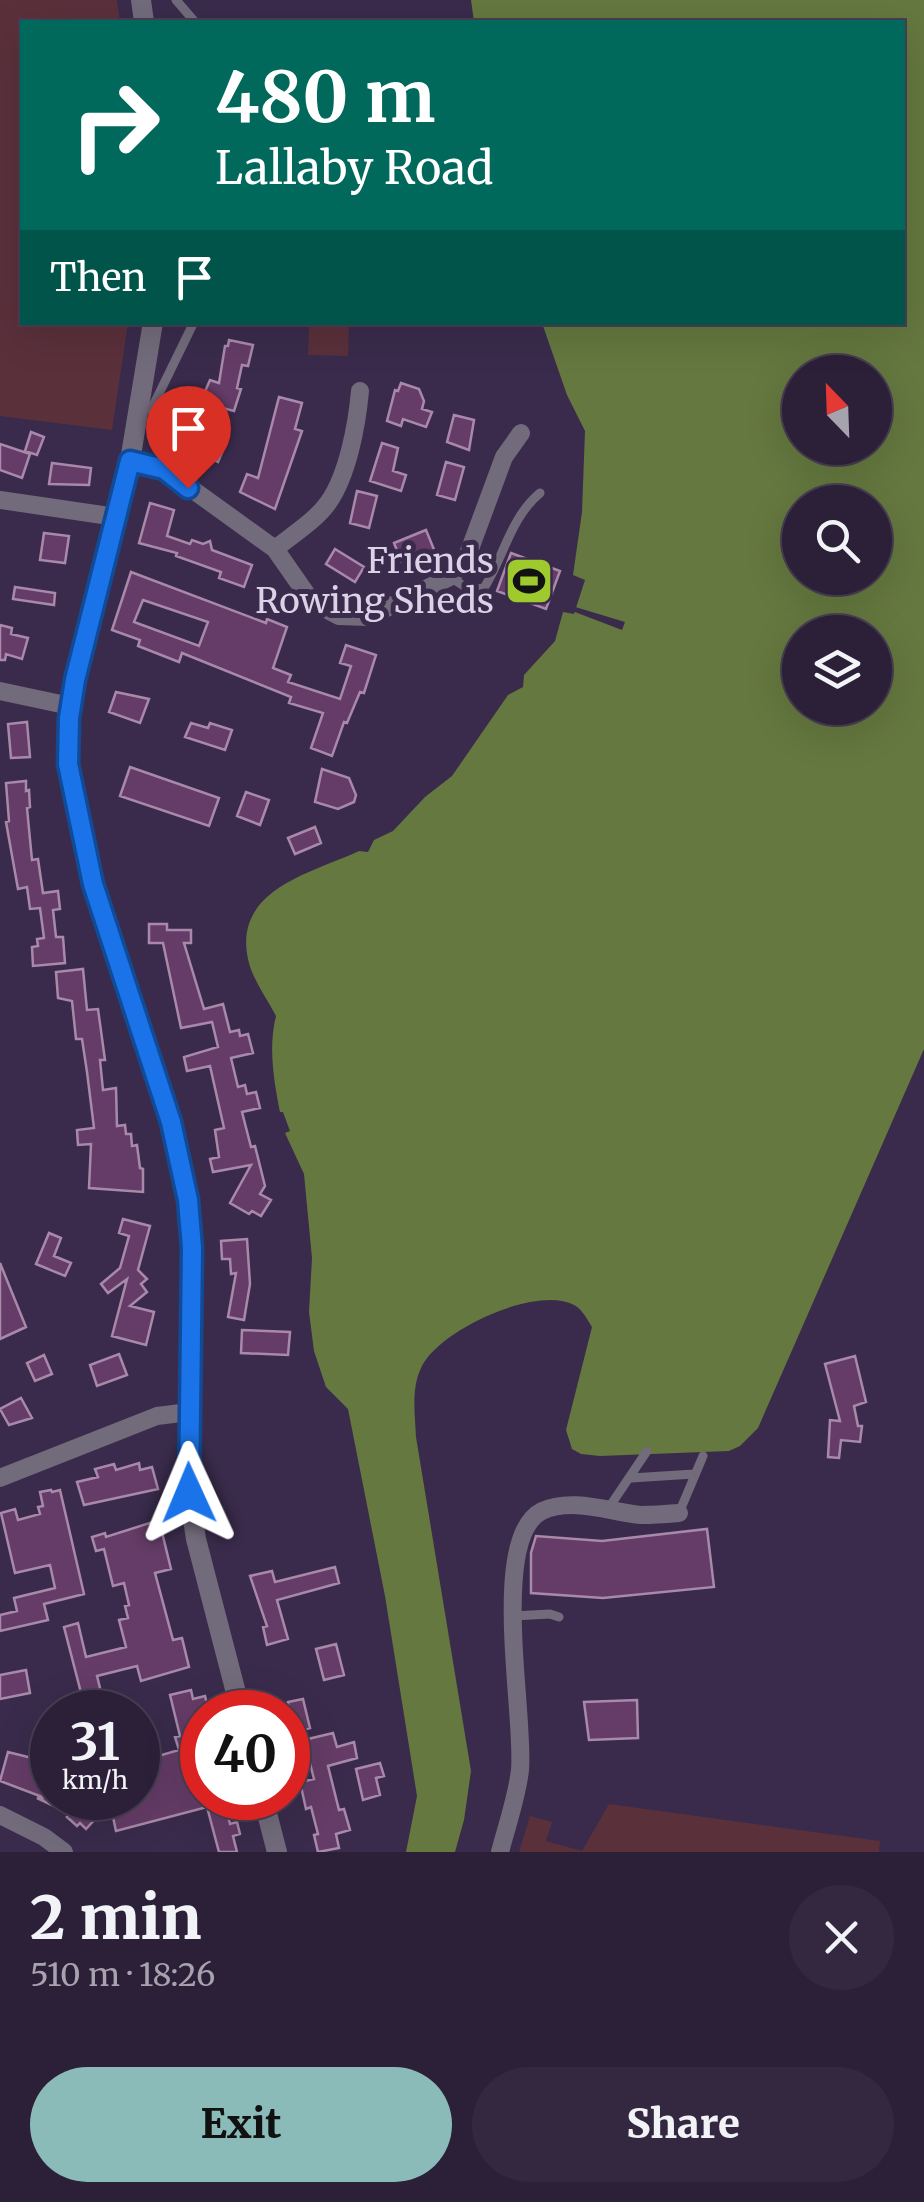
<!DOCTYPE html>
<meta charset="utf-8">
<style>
body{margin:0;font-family:Merriweather,serif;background:#342841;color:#f1f3f6;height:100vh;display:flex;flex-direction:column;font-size:38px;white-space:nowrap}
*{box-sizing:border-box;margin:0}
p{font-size:32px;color:#a6a3ae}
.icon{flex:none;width:55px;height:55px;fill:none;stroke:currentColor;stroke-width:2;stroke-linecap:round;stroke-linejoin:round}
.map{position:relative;height:1852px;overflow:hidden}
.drawer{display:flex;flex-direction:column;background:#2c2039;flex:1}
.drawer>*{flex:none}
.guide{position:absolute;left:20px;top:20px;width:885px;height:305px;border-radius:0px;box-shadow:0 10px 40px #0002,0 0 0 2px #483e53;background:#00695c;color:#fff;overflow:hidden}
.needle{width:65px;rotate:337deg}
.buttons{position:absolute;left:782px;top:355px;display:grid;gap:20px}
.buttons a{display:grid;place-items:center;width:110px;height:110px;border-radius:50%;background:#2c2039;box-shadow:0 10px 40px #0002,0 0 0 2px #483e53;font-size:50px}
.speed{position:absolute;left:30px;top:1690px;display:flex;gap:20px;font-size:50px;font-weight:700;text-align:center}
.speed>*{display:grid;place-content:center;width:130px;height:130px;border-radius:50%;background:#2c2039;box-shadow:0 10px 40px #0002,0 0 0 2px #483e53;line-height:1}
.speed small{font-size:25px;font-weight:400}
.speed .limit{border:15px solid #d22;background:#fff;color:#111}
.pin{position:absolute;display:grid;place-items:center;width:85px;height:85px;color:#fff;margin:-102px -42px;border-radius:50% 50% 50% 0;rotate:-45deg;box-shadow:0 0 10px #0007}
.pin .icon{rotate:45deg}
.me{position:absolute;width:110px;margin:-55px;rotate:359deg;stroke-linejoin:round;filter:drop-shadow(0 0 8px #0008)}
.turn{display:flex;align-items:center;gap:35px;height:210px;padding:0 30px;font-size:45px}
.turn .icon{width:130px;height:130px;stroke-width:2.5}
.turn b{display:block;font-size:70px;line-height:85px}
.then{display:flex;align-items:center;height:95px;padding:0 30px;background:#0003;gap:20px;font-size:38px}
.round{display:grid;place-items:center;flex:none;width:105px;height:105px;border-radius:52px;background:#342841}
.head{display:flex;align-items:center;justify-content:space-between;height:170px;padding:0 30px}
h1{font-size:60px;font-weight:800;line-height:75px}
.action{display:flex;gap:20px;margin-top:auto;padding:20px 30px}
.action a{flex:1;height:115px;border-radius:60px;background:#8bbbb9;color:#111;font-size:40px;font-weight:800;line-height:115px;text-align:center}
.action a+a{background:#342841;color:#f1f3f6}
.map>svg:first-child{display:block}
.green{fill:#5a303b}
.water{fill:#65783f;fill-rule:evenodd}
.pier{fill:#3a2b4c}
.building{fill:#643c67;stroke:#a989aa;stroke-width:2.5;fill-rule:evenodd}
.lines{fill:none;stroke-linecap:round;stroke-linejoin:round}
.service{stroke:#726b7b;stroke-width:9}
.minor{stroke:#726b7b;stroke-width:18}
.tertiary{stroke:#726b7b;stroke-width:20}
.route-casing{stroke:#114b97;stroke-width:25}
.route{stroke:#1a73e8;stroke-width:18}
.labels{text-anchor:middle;stroke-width:10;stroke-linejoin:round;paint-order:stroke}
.poi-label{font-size:35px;fill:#dbd2e7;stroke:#3a2b4c;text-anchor:end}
</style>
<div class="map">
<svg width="924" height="1852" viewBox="0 0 924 1852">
<rect width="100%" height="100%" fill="#3a2b4c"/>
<!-- green -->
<path class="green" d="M 0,0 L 117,0 L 120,22 L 22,22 L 22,322 L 128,323 L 112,430 L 0,416 Z
M 309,323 L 349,323 L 348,356 L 308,355 Z
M 609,1804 L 880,1841 L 879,1852 L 519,1852 L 530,1816 L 552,1822 L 546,1841 L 582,1851 Z"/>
<!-- water -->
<path class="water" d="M 471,0 L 924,0 L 924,1049 L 758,1428 L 740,1446 L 729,1451 L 600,1456 L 581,1454 L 572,1449 L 566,1430 L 592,1327 C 586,1318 582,1308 572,1304 C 534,1286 437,1331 421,1368 C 411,1389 415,1414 416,1437 L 471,1771 L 464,1820 L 455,1852 L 406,1852 L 417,1796 L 385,1596 L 348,1409 L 326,1387 L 314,1351 L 309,1312 L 312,1258 L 304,1174 L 285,1133 L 290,1131 L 283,1112 L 280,1112 C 274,1081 268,1048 276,1016 C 267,998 252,979 248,959 C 233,889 312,873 359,851 L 368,852 L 374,840 L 393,831 L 425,797 L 452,776 L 508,695 L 523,687 L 524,675 L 555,641 L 563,612 L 574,614 L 585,580 L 573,575 L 582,512 L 585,431 L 567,395 L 542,323 L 902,322 L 902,22 L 474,22 ZM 800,372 L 875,372 L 875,448 L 800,448 ZM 800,502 L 875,502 L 875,578 L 800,578 ZM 800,632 L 875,632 L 875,708 L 800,708 Z"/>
<!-- pier -->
<path class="pier" d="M 572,606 L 625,622 L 622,630 L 567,609 Z"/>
<!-- building -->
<path class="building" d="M 229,340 L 253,345 L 248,366 L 242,365 L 237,388 L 241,389 L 234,411 L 215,406 L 207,429 L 227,441 L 218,462 L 185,444 L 189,436 L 186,435 L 210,380 L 219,383 L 225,346 L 228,346 Z
M 401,383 L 419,389 L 424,401 L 422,409 L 432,412 L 426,427 L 403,419 L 401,426 L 387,421 L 395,390 L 398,391 Z
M 279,397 L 302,403 L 295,429 L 302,431 L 275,509 L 240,492 L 247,474 L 258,478 Z
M 454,415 L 474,420 L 469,450 L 447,442 Z
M 31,432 L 44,437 L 37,455 L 25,451 Z
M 382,443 L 398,448 L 393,471 L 406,475 L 401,491 L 370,481 Z
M 0,444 L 30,454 L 22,478 L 0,470 Z
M 446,462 L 464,467 L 455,500 L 437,495 Z
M 52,463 L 91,468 L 89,485 L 49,484 Z
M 357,491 L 377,496 L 369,528 L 350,523 Z
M 150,503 L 174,510 L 167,536 L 190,544 L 192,540 L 203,544 L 210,541 L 212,550 L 252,565 L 244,587 L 219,578 L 221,572 L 176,556 L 177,553 L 139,543 Z
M 426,530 L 435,552 L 410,562 L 408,558 L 401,561 L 394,543 Z
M 44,533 L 69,536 L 65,563 L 40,560 Z
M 335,549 L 364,567 L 355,582 L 326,564 Z
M 511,553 L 560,571 L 546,609 L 497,591 Z
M 131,572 L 266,623 L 267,619 L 287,627 L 273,668 L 291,675 L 288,682 L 340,699 L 351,666 L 340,663 L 346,645 L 376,655 L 364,693 L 360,692 L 347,723 L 344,722 L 332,756 L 311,748 L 323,713 L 289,703 L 291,697 L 182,653 L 179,662 L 138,646 L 140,640 L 112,630 ZM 143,600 L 208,622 L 199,646 L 134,622 Z
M 15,587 L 55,593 L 54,605 L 13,599 Z
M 0,625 L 12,628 L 11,634 L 28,638 L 22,659 L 6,654 L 5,660 L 0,660 Z
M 116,692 L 149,699 L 140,723 L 109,712 Z
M 27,722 L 30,757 L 11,758 L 8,724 Z
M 191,723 L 208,728 L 210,723 L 232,730 L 225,750 L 185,737 Z
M 130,767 L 219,798 L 209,826 L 120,796 Z
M 322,769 L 349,778 L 356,795 L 354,802 L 338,809 L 315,802 Z
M 26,781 L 26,791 L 29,790 L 30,807 L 27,808 L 32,860 L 38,859 L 43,893 L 58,891 L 60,909 L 53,910 L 56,937 L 63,937 L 65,963 L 33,966 L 32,947 L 38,946 L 37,939 L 44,938 L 40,908 L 30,909 L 27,887 L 18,889 L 6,822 L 9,821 L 6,783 Z
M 246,792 L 269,800 L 260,825 L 237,816 Z
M 315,827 L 321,843 L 295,854 L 288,838 Z
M 149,924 L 167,924 L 167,930 L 191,930 L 191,943 L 184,943 L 204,1009 L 223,1004 L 230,1032 L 239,1030 L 240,1036 L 248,1034 L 253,1053 L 231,1058 L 238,1087 L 245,1085 L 247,1094 L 256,1092 L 260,1108 L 242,1112 L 251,1147 L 255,1146 L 265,1186 L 260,1194 L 271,1200 L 261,1216 L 252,1211 L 249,1214 L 230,1203 L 251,1165 L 213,1172 L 210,1159 L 219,1157 L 215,1130 L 224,1128 L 210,1066 L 187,1071 L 184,1057 L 218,1047 L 212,1022 L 181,1028 L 163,943 L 149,943 Z
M 83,969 L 87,1010 L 98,1009 L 105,1060 L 100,1060 L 103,1090 L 116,1088 L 117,1126 L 125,1125 L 126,1134 L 131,1134 L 132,1146 L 137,1145 L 140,1168 L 143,1169 L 143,1192 L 89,1188 L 91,1144 L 78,1145 L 77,1130 L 94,1128 L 87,1072 L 82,1039 L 76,1039 L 72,1001 L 58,998 L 56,972 Z
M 123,1219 L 150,1226 L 138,1270 L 147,1279 L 141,1284 L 147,1292 L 130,1306 L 154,1312 L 146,1345 L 112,1336 L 127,1279 L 108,1293 L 101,1284 L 120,1268 L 129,1236 L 119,1233 Z
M 49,1233 L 61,1238 L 54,1256 L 71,1263 L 65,1276 L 36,1264 Z
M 247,1239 L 250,1284 L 244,1320 L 228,1317 L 236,1273 L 231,1274 L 230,1259 L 222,1259 L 221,1241 Z
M 0,1263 L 26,1327 L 0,1339 Z
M 242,1330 L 290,1332 L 288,1355 L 241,1353 Z
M 119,1354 L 127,1375 L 97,1386 L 90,1365 Z
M 44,1355 L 52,1374 L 35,1381 L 27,1363 Z
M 855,1356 L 866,1402 L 854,1406 L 858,1426 L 862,1426 L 860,1442 L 841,1440 L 839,1458 L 828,1457 L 830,1420 L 840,1421 L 825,1364 Z
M 21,1398 L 32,1418 L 9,1425 L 0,1409 Z
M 139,1463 L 140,1470 L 152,1467 L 158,1489 L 84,1505 L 77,1482 L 98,1477 L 95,1469 L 114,1464 L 116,1470 Z
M 51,1490 L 52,1492 L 60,1490 L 84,1594 L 44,1604 L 48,1620 L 0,1631 L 0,1615 L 17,1611 L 14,1598 L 55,1588 L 50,1565 L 15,1573 L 1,1513 L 15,1509 L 18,1520 L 40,1514 L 38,1507 L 43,1506 L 40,1492 Z
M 159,1520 L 171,1569 L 155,1573 L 173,1640 L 182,1638 L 189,1667 L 141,1681 L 137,1666 L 97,1676 L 106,1712 L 86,1712 L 64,1627 L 78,1623 L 86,1657 L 126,1647 L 119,1620 L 128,1618 L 125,1606 L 129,1605 L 124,1583 L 113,1586 L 104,1549 L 96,1551 L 92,1537 L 105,1533 L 106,1537 Z
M 707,1529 L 714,1587 L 603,1598 L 531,1593 L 531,1553 L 536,1536 L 602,1541 Z
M 335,1567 L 339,1583 L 277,1600 L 288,1639 L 267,1645 L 263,1627 L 267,1626 L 250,1576 L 272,1571 L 275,1582 Z
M 336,1644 L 344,1675 L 324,1680 L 316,1649 Z
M 26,1670 L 30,1693 L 0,1699 L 0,1675 Z
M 191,1690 L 193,1699 L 205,1696 L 209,1712 L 202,1712 L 198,1717 L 202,1734 L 202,1798 L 228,1798 L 228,1802 L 225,1803 L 230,1824 L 237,1822 L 240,1834 L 233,1836 L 237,1852 L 219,1852 L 207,1807 L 116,1831 L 110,1803 L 86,1829 L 80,1823 L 77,1826 L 67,1817 L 71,1814 L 37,1798 L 45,1798 L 0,1781 L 8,1752 L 40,1760 L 52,1737 L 52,1798 L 138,1798 L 138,1762 L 179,1750 L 175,1737 L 180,1736 L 170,1695 Z
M 303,1699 L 310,1728 L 291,1733 L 288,1702 Z
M 637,1700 L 638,1738 L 589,1740 L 584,1702 Z
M 333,1733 L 337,1747 L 354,1742 L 357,1758 L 328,1766 L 339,1810 L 344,1809 L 350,1830 L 336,1834 L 339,1848 L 318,1852 L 314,1835 L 318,1834 L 311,1807 L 306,1809 L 300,1782 L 314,1779 L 304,1740 Z
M 380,1763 L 384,1776 L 376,1778 L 380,1795 L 363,1800 L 356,1769 Z"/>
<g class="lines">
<!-- service -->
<path class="service" d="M 176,0 L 195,22
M 141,413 L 153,406 L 193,324
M 450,577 L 470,590 L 484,588 C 504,557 510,518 540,493
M 631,1478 L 694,1474
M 608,1509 L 647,1451
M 679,1513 L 703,1456
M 513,1616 L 550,1614 L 559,1617"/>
<!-- minor -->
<path class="minor" d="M 130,461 L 164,469 L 275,549 L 312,602 L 339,616 L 368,617 L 450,577 L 464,565 L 504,457 L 521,433
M 0,500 L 116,517
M 275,549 C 292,535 315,521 328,503 C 348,475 357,424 360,391
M 0,691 L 70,706
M 0,1478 L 157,1416 L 189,1412
M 0,1815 L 44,1837 L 64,1852
M 500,1852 C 507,1825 517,1797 520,1770 C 525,1715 489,1537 542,1511 C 572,1497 610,1512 641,1515 C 653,1515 667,1514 679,1513"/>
<!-- tertiary -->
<path class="tertiary" d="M 141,0 L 144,22
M 153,322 L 130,461 L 70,706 L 68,764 L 77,817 L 105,925 L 171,1123 L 184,1172 L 192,1249 L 189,1493 L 196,1539 L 241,1712
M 263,1798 L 277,1852"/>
</g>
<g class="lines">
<!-- route casing -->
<g class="route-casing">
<path id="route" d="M 188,488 L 164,469 L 130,461 L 75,680 L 69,718 L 68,764 L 93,884 L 171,1122 L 188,1200 L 192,1248 L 189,1493"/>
</g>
<!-- route -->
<use href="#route" class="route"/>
</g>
<!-- icons -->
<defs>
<g id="stadium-square" transform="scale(2.5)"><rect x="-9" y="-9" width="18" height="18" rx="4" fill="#9eca2e" stroke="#3a2b4c"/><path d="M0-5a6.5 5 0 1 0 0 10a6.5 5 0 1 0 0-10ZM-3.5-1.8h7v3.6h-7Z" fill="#111"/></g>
</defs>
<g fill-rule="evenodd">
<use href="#stadium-square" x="529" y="581"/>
</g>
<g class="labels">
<!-- poi labels -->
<g class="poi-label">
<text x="494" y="573">Friends<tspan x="494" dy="40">Rowing Sheds</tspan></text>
</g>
</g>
</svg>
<div class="buttons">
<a><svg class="needle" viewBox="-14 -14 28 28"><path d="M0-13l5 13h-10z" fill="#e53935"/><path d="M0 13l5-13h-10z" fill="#a6a3ae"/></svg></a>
<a><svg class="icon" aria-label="search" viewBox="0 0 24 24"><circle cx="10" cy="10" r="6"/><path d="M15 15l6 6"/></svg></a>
<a><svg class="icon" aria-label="layers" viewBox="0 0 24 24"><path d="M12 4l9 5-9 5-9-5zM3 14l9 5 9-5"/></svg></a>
</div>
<div class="speed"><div>31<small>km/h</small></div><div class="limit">40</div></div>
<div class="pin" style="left:188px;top:488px;background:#d93025"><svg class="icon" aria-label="arrive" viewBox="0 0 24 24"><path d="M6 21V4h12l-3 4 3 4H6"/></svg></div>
<svg class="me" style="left:189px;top:1493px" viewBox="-20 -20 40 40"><path d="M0-17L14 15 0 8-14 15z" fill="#1a73e8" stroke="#fff" stroke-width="4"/></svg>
<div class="guide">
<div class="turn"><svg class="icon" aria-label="right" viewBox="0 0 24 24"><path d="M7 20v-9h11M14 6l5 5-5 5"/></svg><div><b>480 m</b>Lallaby Road</div></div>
<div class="then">Then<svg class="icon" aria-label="arrive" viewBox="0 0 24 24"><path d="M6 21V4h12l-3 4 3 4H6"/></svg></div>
</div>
</div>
<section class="drawer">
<div class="head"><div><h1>2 min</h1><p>510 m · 18:26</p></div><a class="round"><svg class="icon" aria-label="close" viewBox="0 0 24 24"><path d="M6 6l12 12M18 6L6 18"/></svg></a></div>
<div class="action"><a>Exit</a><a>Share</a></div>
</section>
